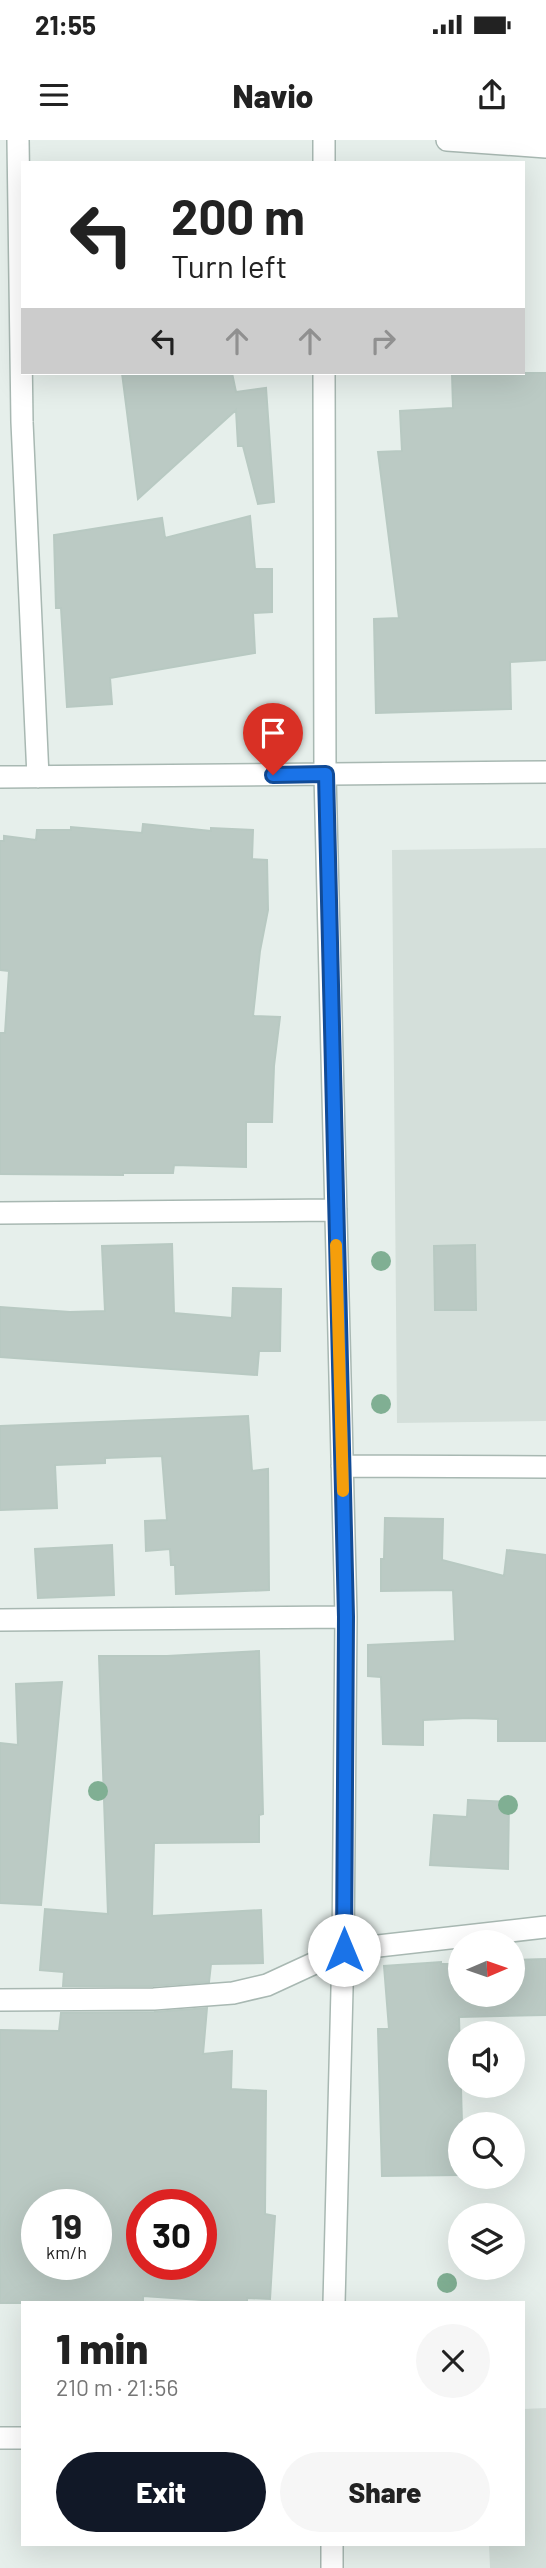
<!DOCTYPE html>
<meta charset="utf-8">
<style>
body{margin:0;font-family:Barlow,sans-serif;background:#f6f6f6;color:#222;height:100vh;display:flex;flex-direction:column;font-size:26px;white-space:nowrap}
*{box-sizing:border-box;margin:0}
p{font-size:23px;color:#767676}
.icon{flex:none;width:38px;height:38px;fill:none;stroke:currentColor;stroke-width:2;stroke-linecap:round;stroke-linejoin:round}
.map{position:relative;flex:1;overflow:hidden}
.drawer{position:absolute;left:21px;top:2161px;width:504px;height:245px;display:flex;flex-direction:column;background:#fff;border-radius:0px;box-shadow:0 7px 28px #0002}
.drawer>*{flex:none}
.top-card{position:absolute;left:21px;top:21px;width:504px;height:214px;border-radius:0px;box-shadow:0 7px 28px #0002;background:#fff;color:#222;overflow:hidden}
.needle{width:46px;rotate:88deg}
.fabs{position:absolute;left:448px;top:1790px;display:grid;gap:14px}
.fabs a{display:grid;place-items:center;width:77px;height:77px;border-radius:50%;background:#fff;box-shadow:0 7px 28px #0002;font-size:35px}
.speed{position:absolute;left:21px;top:2049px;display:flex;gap:14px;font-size:35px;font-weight:700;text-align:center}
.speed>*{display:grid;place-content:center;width:91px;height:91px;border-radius:50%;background:#fff;box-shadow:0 7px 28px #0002;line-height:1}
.speed small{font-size:18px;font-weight:400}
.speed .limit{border:10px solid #d22;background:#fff;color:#111}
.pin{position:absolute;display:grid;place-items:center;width:60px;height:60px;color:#fff;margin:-72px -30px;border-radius:50% 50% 50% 0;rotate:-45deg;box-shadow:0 0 7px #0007}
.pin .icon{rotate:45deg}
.me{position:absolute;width:77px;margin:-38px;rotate:0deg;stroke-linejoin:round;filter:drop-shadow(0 0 5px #0008)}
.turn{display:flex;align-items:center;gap:24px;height:147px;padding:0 35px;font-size:32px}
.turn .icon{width:91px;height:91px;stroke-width:2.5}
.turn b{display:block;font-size:49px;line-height:60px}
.lanes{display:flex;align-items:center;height:66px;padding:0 35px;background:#0003;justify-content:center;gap:35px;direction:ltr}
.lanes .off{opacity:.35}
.round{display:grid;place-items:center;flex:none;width:74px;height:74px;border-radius:37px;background:#f6f6f6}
.headline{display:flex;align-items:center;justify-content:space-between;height:119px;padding:0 35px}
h1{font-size:42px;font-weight:800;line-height:52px}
.button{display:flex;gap:14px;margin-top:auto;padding:14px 35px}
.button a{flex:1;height:80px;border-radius:42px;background:#111827;color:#fff;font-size:28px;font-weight:800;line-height:80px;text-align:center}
.button a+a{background:#f6f6f6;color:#222}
.status{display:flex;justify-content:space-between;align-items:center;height:49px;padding:0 35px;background:#fff;direction:ltr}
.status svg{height:19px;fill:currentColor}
header{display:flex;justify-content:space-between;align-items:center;height:91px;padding:0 35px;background:#fff;font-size:32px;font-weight:800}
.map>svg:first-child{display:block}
.built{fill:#d4dfda}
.building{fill:#bbcac4;stroke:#b8c9c2;stroke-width:2;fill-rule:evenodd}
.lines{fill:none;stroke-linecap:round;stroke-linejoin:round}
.minor-casing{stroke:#a8b8b2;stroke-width:24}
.minor{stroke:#fff;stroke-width:21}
.tree{fill:#80af93}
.route-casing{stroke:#114b97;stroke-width:18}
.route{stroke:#1a73e8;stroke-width:12}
.slow{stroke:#f59e0b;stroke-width:12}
</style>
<div class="status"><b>21:55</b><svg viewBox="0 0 49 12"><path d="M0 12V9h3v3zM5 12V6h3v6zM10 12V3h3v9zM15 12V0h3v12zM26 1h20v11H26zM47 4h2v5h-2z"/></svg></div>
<header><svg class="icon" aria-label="menu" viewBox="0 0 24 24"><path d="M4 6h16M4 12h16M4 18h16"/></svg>Navio<svg class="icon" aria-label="share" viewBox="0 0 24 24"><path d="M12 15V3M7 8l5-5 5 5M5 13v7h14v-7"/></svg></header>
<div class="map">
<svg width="546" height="2428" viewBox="0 0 546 2428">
<rect width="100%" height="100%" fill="#e6efeb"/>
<!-- built -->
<path class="built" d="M 546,708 L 546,1281 L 397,1283 L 392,710 Z
M 546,2268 L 546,2428 L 490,2428 L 489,2405 L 523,2404 L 523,2269 Z"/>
<!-- building -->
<path class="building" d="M 122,233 L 232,233 L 236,252 L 266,248 L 274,362 L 258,364 L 243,306 L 238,306 L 236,270 L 138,359 Z
M 452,233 L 546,233 L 546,520 L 510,522 L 511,569 L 376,573 L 374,479 L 399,478 L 378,312 L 402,311 L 400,271 L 453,268 Z
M 250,376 L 255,429 L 272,429 L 272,472 L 253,473 L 255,513 L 110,538 L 112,564 L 67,567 L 61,468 L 56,468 L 54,395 L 162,378 L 165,398 Z
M 143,684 L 211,691 L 211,688 L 253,690 L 252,719 L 267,720 L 268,770 L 260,811 L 253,876 L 280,877 L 274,926 L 272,982 L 246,982 L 246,1027 L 174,1025 L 173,1033 L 123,1033 L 123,1035 L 0,1034 L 0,893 L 5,893 L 9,831 L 0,830 L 0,701 L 4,701 L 4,696 L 36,700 L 37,690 L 71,690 L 71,687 L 142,693 Z
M 172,1104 L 174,1173 L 232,1178 L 233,1148 L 281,1149 L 280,1211 L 259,1211 L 257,1235 L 0,1217 L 0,1167 L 70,1172 L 105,1171 L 102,1106 Z
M 475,1105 L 476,1170 L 435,1170 L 434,1106 Z
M 248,1276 L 252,1331 L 268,1329 L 269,1450 L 176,1454 L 175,1425 L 171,1425 L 170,1409 L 146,1411 L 145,1381 L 167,1380 L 162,1316 L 105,1318 L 105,1323 L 55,1325 L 57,1368 L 0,1370 L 0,1286 Z
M 385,1378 L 443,1379 L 442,1420 L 504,1436 L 507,1410 L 546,1415 L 546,1601 L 498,1601 L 498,1579 L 468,1578 L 423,1580 L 423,1605 L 383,1604 L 381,1537 L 368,1536 L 368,1505 L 455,1501 L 453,1450 L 381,1451 L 381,1419 L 384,1419 Z
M 112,1405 L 114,1455 L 38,1458 L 35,1409 Z
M 259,1511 L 263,1674 L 259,1675 L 259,1702 L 154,1703 L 152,1776 L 261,1770 L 263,1823 L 211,1824 L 209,1842 L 153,1846 L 63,1846 L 64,1832 L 40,1830 L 45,1769 L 108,1774 L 99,1516 L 167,1516 Z
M 62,1542 L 41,1765 L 0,1763 L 0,1603 L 18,1605 L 16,1544 Z
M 468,1660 L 509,1662 L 508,1729 L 430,1725 L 434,1675 L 467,1677 Z
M 546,1819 L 546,1875 L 459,1877 L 462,1984 L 460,1984 L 460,2035 L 382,2036 L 378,1889 L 389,1889 L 384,1826 L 441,1822 L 441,1824 L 460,1824 L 460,1855 L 513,1855 L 513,1820 Z
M 207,1868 L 203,1914 L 232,1911 L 231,1949 L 266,1951 L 265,2074 L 275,2076 L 270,2159 L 247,2158 L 247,2163 L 245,2163 L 143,2156 L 143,2163 L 0,2163 L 0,1890 L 59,1891 L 61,1873 L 154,1872 ZM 37,2065 L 96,2065 L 96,2124 L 37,2124 ZM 142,2065 L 201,2065 L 201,2124 L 142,2124 Z"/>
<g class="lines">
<!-- minor casing -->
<g class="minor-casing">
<path id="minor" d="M 18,0 L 22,282 L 38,637
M 324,0 L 324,23
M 447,0 L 546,7
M 324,233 L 325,634 L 346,1477 L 343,1810 L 334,2163
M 0,637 L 546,632
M 0,1073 L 336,1070
M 342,1326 L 546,1327
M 0,1480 L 346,1477
M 0,1860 L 154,1859 L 233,1853 L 267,1845 L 343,1810 L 546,1787
M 0,2298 L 23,2298
M 332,2404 L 332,2428"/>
</g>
<!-- minor -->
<use href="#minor" class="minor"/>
</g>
<!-- trees -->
<g class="tree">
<circle cx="381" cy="1121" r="10"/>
<circle cx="381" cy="1264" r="10"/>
<circle cx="98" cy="1651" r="10"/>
<circle cx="508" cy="1665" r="10"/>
<circle cx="447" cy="2143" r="10"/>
</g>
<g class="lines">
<!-- route casing -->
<g class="route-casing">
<path id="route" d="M 273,635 L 326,634 L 346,1477 L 344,1810"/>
</g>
<!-- route -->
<use href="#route" class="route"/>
<!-- slow -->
<path class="slow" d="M 336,1105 L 343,1351"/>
</g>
</svg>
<div class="fabs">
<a><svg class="needle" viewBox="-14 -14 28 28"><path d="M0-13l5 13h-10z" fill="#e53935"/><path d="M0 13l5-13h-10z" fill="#767676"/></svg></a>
<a><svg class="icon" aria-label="sound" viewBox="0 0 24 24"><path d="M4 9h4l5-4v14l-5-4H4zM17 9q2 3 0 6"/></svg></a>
<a><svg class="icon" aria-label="search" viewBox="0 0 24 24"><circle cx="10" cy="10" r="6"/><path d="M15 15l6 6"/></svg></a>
<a><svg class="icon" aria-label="layers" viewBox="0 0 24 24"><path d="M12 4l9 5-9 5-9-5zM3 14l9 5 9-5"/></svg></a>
</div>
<div class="speed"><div>19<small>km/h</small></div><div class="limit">30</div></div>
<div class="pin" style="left:273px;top:635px;background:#d93025"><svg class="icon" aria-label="arrive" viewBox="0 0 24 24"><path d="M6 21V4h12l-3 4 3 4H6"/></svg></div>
<svg class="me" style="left:344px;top:1810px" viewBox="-20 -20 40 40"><circle r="19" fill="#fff"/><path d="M0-13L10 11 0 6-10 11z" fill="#1a73e8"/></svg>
<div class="top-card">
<div class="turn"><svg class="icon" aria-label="left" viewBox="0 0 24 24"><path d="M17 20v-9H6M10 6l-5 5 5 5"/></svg><div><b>200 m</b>Turn left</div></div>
<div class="lanes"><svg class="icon" aria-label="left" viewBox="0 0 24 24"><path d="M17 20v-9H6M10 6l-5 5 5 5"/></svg><svg class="icon off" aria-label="ahead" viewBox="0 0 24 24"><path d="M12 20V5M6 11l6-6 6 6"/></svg><svg class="icon off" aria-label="ahead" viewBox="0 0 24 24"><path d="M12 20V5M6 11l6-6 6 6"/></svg><svg class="icon off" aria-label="right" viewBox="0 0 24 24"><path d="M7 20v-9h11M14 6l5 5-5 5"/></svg></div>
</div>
<section class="drawer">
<div class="headline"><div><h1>1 min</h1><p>210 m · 21:56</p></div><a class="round"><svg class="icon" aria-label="close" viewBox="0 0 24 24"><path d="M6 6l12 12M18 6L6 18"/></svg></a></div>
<div class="button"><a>Exit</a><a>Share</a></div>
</section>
</div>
